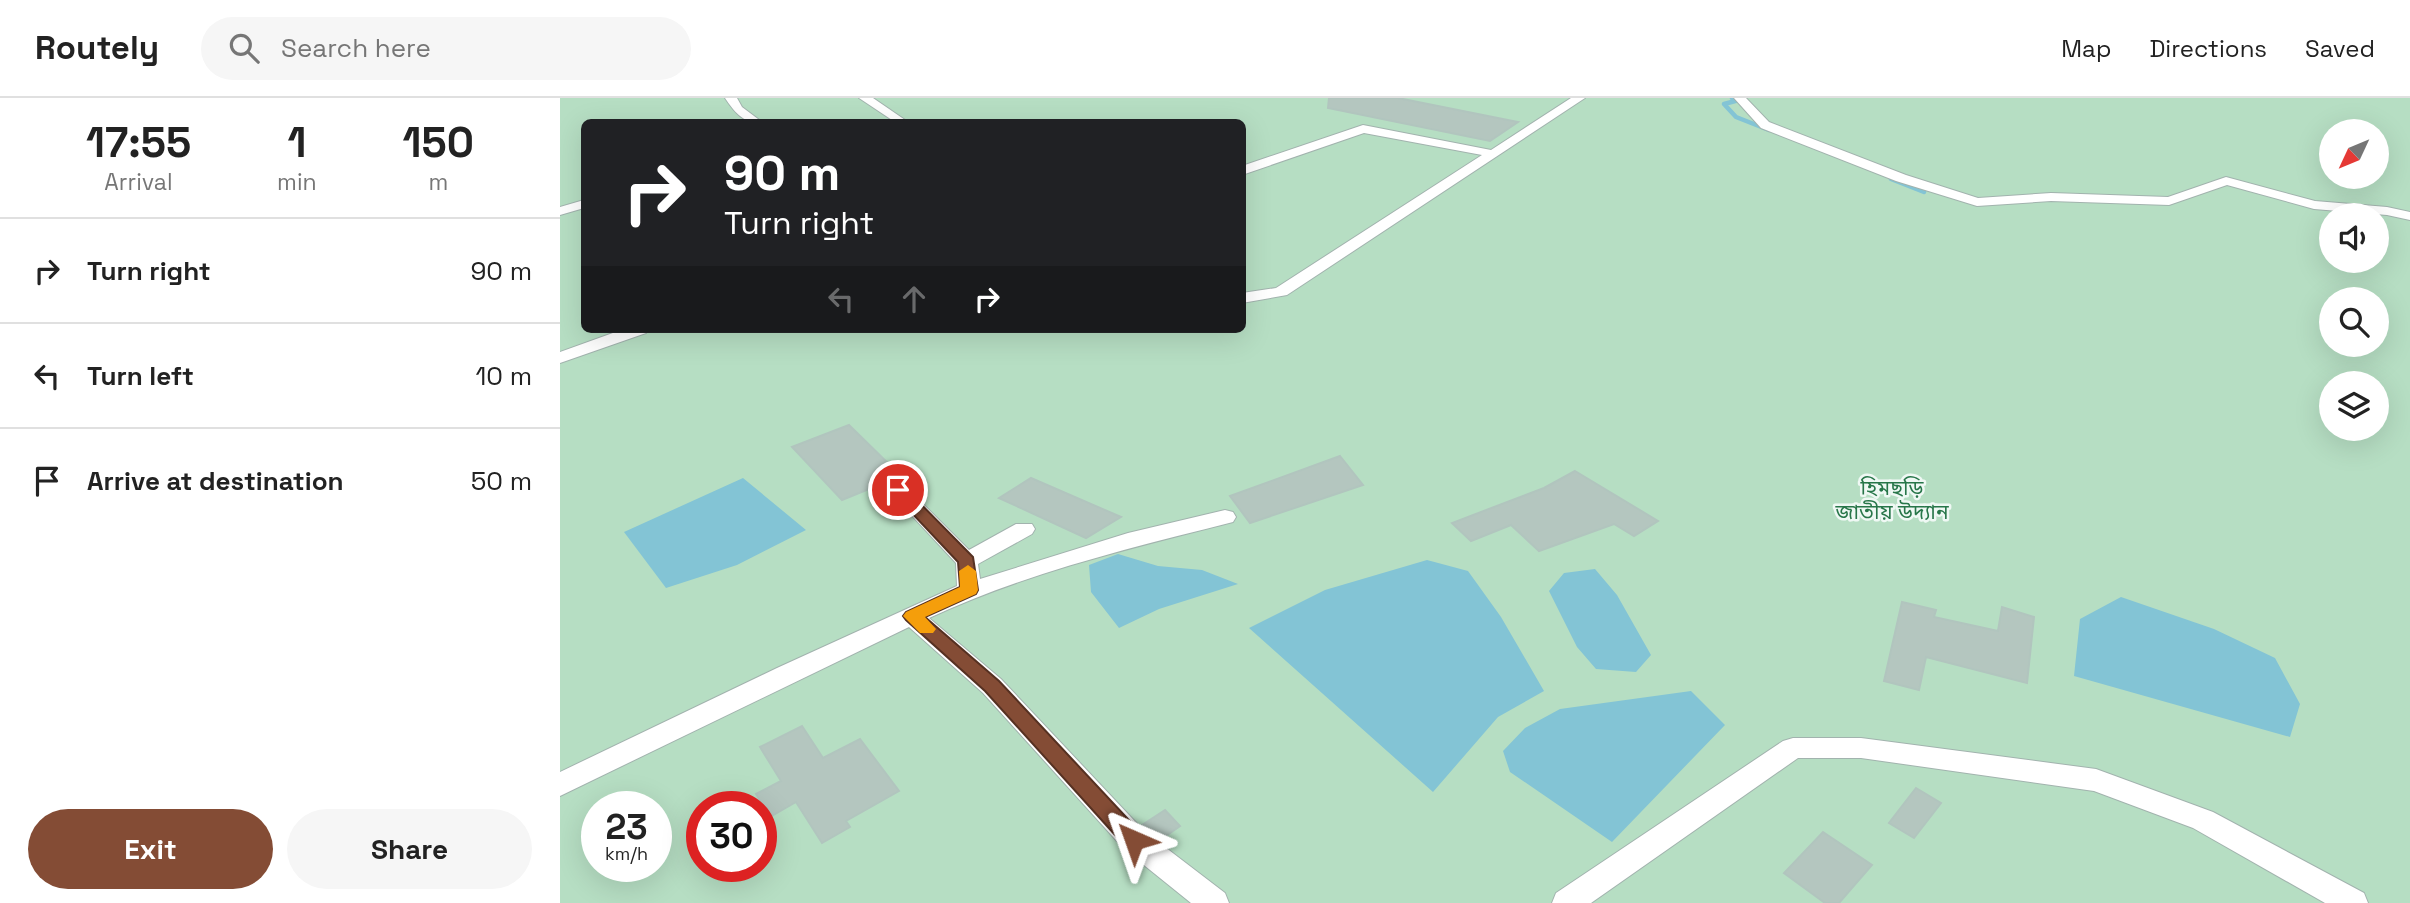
<!DOCTYPE html>
<meta charset="utf-8">
<style>
body{margin:0;font-family:"Space Grotesk","Noto Sans Bengali",sans-serif;background:#f6f6f6;color:#222;height:100vh;display:flex;flex-direction:column;font-size:26px;white-space:nowrap}
*{box-sizing:border-box;margin:0}
p{font-size:23px;color:#767676}
.icon{flex:none;width:38px;height:38px;fill:none;stroke:currentColor;stroke-width:2;stroke-linecap:round;stroke-linejoin:round}
.map{position:relative;flex:1;overflow:hidden}
.panel{display:flex;flex-direction:column;background:#fff;width:560px}
.panel>*{flex:none}
.banner{position:absolute;left:21px;top:21px;width:665px;height:214px;border-radius:10px;box-shadow:0 7px 28px #0002;background:#202124;color:#fff;overflow:hidden}
.needle{width:46px;rotate:226deg}
.buttons{position:absolute;left:1759px;top:21px;display:grid;gap:14px}
.buttons a{display:grid;place-items:center;width:70px;height:70px;border-radius:50%;background:#fff;box-shadow:0 7px 28px #0002;font-size:35px}
.speed{position:absolute;left:21px;top:693px;display:flex;gap:14px;font-size:35px;font-weight:700;text-align:center}
.speed>*{display:grid;place-content:center;width:91px;height:91px;border-radius:50%;background:#fff;box-shadow:0 7px 28px #0002;line-height:1}
.speed small{font-size:18px;font-weight:400}
.speed .limit{border:10px solid #d22;background:#fff;color:#111}
.pin{position:absolute;display:grid;place-items:center;width:60px;height:60px;color:#fff;margin:-30px;border:4px solid #fff;border-radius:50%;box-shadow:0 2px 7px #0007}
.me{position:absolute;width:77px;margin:-38px;rotate:317deg;stroke-linejoin:round;filter:drop-shadow(0 0 5px #0008)}
.turn{display:flex;align-items:center;gap:24px;height:147px;padding:0 28px;font-size:32px}
.turn .icon{width:91px;height:91px;stroke-width:2.5}
.turn b{display:block;font-size:49px;line-height:60px}
.lanes{display:flex;align-items:center;height:66px;padding:0 28px;background:#0003;justify-content:center;gap:35px;direction:ltr}
.lanes .off{opacity:.35}
.eta{display:flex;justify-content:space-evenly;align-items:center;height:119px;text-align:center}
.eta b{font-size:42px;font-weight:700;line-height:49px}
.primary-button{display:flex;gap:14px;margin-top:auto;padding:14px 28px}
.primary-button a{flex:1;height:80px;border-radius:42px;background:#844c35;color:#fff;font-size:28px;font-weight:700;line-height:80px;text-align:center}
.primary-button a+a{background:#f6f6f6;color:#222}
ul{padding:0;list-style:none}
li{display:flex;align-items:center;gap:21px;height:105px;padding:0 28px;border-top:2px solid #e0e0e0}
li div{flex:1}
li b{display:block;font-size:26px}
li em{font-style:normal}
header{display:flex;align-items:center;gap:42px;box-sizing:border-box;height:98px;padding:0 35px;background:#fff;border-bottom:2px solid #e0e0e0}
header strong{font-size:33px}
nav{display:flex;gap:38px;margin-inline-start:auto;font-size:24px}
.search{width:490px;height:63px;background:#f6f6f6;display:flex;align-items:center;gap:18px;box-sizing:border-box;padding:0 24px;border-radius:38px;color:#767676;font-size:26px}
main{display:flex;flex:1;min-height:0}
.map>svg:first-child{display:block}
.green{fill:#b6dec3;fill-rule:evenodd}
.water{fill:#83c4d5}
.lines{fill:none;stroke-linecap:round;stroke-linejoin:round}
.stream{stroke:#83c4d5;stroke-width:4.5}
.building{fill:#b4c6bf;stroke:#b1c5be;stroke-width:2}
.street-casing{stroke:#a2b3ae;stroke-width:2}
.street{fill:#fff;fill-rule:evenodd}
.route{fill:#844c35;stroke:#563122;stroke-width:2}
.slow{fill:#f59e0b}
.labels{text-anchor:middle;stroke-width:5;stroke-linejoin:round;paint-order:stroke}
.park-label{font-size:21px;fill:#277649;stroke:#eff8f4}
</style>
<header>
<strong>Routely</strong>
<div class="search"><svg class="icon" aria-label="search" viewBox="0 0 24 24"><circle cx="10" cy="10" r="6"/><path d="M15 15l6 6"/></svg>Search here</div>
<nav><a>Map</a><a>Directions</a><a>Saved</a></nav>
</header>
<main>
<section class="panel">
<div class="eta">
<div><b>17:55</b><p>Arrival</p></div>
<div><b>1</b><p>min</p></div>
<div><b>150</b><p>m</p></div>
</div>
<ul>
<li><svg class="icon" aria-label="right" viewBox="0 0 24 24"><path d="M7 20v-9h11M14 6l5 5-5 5"/></svg><div><b>Turn right</b></div><em>90 m</em></li>
<li><svg class="icon" aria-label="left" viewBox="0 0 24 24"><path d="M17 20v-9H6M10 6l-5 5 5 5"/></svg><div><b>Turn left</b></div><em>10 m</em></li>
<li><svg class="icon" aria-label="arrive" viewBox="0 0 24 24"><path d="M6 21V4h12l-3 4 3 4H6"/></svg><div><b>Arrive at destination</b></div><em>50 m</em></li>
</ul>
<div class="primary-button"><a>Exit</a><a>Share</a></div>
</section>
<div class="map">
<svg width="1850" height="805" viewBox="0 0 1850 805">
<rect width="100%" height="100%" fill="#dfebe6"/>
<!-- green -->
<path class="green" d="M 0,0 L 1850,0 L 1850,805 L 0,805 ZM 24,24 L 682,24 L 682,231 L 24,231 ZM 1771,33 L 1816,33 L 1816,79 L 1771,79 ZM 1771,117 L 1816,117 L 1816,163 L 1771,163 ZM 1771,201 L 1816,201 L 1816,247 L 1771,247 ZM 1771,285 L 1816,285 L 1816,331 L 1771,331 ZM 37,709 L 96,709 L 96,768 L 37,768 ZM 142,709 L 201,709 L 201,768 L 142,768 Z"/>
<!-- water -->
<path class="water" d="M 183,380 L 246,432 L 177,467 L 106,490 L 64,434 Z
M 558,456 L 598,468 L 642,472 L 678,486 L 599,511 L 559,530 L 531,494 L 529,467 Z
M 867,462 L 908,473 L 941,519 L 984,593 L 938,619 L 873,694 L 689,530 L 765,492 Z
M 1035,471 L 1057,497 L 1091,557 L 1076,574 L 1036,571 L 1017,549 L 989,493 L 1004,475 Z
M 1561,499 L 1654,531 L 1715,560 L 1740,606 L 1730,639 L 1514,578 L 1520,521 Z
M 1131,593 L 1165,627 L 1052,744 L 950,674 L 943,653 L 965,630 L 1000,611 Z"/>
<g class="lines">
<!-- stream -->
<path class="stream" d="M 1172,0 L 1179,2 L 1164,6 L 1176,19 L 1209,32
M 1331,81 L 1364,94"/>
</g>
<!-- building -->
<path class="building" d="M 769,0 L 838,0 L 958,24 L 930,43 L 768,10 Z
M 289,327 L 341,378 L 282,402 L 232,349 Z
M 780,358 L 803,387 L 690,425 L 670,398 Z
M 1015,373 L 1098,423 L 1074,438 L 1054,426 L 979,453 L 951,427 L 911,443 L 892,425 L 984,390 Z
M 471,380 L 561,419 L 526,440 L 439,400 Z
M 1342,504 L 1376,512 L 1374,519 L 1438,533 L 1442,509 L 1474,519 L 1467,585 L 1366,559 L 1359,592 L 1324,583 Z
M 242,628 L 263,660 L 300,641 L 339,693 L 286,723 L 290,729 L 262,745 L 236,704 L 210,719 L 196,696 L 221,683 L 200,649 Z
M 1356,690 L 1381,705 L 1354,740 L 1329,725 Z
M 605,712 L 620,728 L 600,742 L 582,727 Z
M 1263,734 L 1312,767 L 1279,805 L 1265,805 L 1224,775 Z"/>
<g class="lines">
<!-- street casing -->
<g class="street-casing">
<path id="street" d="M 165,0 L 177,0 L 182,9 L 202,24 C 184,26 175,15 165,0 Z
M 299,0 L 313,0 L 348,24 L 335,24 Z
M 1011,0 L 1025,0 L 727,197 L 682,205 L 682,195 L 716,190 L 922,57 L 804,35 L 682,77 L 682,68 L 803,27 L 931,52 Z
M 1174,0 L 1186,0 L 1209,24 L 1346,77 L 1418,100 L 1491,95 L 1608,99 L 1666,79 L 1755,103 L 1827,109 L 1850,114 L 1850,122 L 1827,117 L 1754,111 L 1667,87 L 1609,107 L 1491,103 L 1417,108 L 1336,83 L 1201,30 Z
M 24,102 L 24,110 L 0,117 L 0,109 Z
M 64,231 L 88,231 L 86,235 L 0,265 L 0,254 Z
M 338,386 L 345,388 L 409,452 L 456,426 L 472,426 L 475,431 L 472,436 L 418,466 L 420,481 L 568,435 L 665,412 L 673,414 L 676,419 L 673,424 C 570,450 466,475 369,520 L 441,581 L 584,733 L 665,795 L 669,805 L 631,805 L 564,751 L 423,595 L 349,529 L 0,698 L 0,674 L 217,570 L 397,488 L 396,465 L 328,392 L 331,388 Z
M 1233,640 L 1301,640 L 1536,671 L 1653,714 L 1804,795 L 1808,805 L 1765,805 L 1633,730 L 1534,693 L 1301,660 L 1238,660 L 1031,805 L 992,805 L 996,795 L 1223,643 Z"/>
</g>
<!-- street -->
<use href="#street" class="street"/>
</g>
<!-- route -->
<path class="route" d="M 338,387 L 344,389 L 413,459 L 418,492 L 416,496 L 365,519 L 439,583 L 582,736 L 585,742 L 582,749 L 574,751 L 566,749 L 425,593 L 346,522 L 343,518 L 346,514 L 400,489 L 398,464 L 333,395 L 331,392 L 333,389 Z"/>
<!-- slow -->
<path class="slow" d="M 408,467 L 416,473 L 418,492 L 416,496 L 365,519 L 376,531 L 373,535 L 360,535 L 343,518 L 346,514 L 400,489 L 399,473 Z"/>
<g class="labels">
<!-- park labels -->
<g class="park-label">
<text x="1332" y="397">হিমছড়ি<tspan x="1332" dy="24">জাতীয় উদ্যান</tspan></text>
</g>
</g>
</svg>
<div class="buttons">
<a><svg class="needle" viewBox="-14 -14 28 28"><path d="M0-13l5 13h-10z" fill="#e53935"/><path d="M0 13l5-13h-10z" fill="#767676"/></svg></a>
<a><svg class="icon" aria-label="sound" viewBox="0 0 24 24"><path d="M4 9h4l5-4v14l-5-4H4zM17 9q2 3 0 6"/></svg></a>
<a><svg class="icon" aria-label="search" viewBox="0 0 24 24"><circle cx="10" cy="10" r="6"/><path d="M15 15l6 6"/></svg></a>
<a><svg class="icon" aria-label="layers" viewBox="0 0 24 24"><path d="M12 4l9 5-9 5-9-5zM3 14l9 5 9-5"/></svg></a>
</div>
<div class="speed"><div>23<small>km/h</small></div><div class="limit">30</div></div>
<div class="pin" style="left:338px;top:392px;background:#d93025"><svg class="icon" aria-label="arrive" viewBox="0 0 24 24"><path d="M6 21V4h12l-3 4 3 4H6"/></svg></div>
<svg class="me" style="left:574px;top:742px" viewBox="-20 -20 40 40"><path d="M0-17L14 15 0 8-14 15z" fill="#844c35" stroke="#fff" stroke-width="4"/></svg>
<div class="banner">
<div class="turn"><svg class="icon" aria-label="right" viewBox="0 0 24 24"><path d="M7 20v-9h11M14 6l5 5-5 5"/></svg><div><b>90 m</b>Turn right</div></div>
<div class="lanes"><svg class="icon off" aria-label="left" viewBox="0 0 24 24"><path d="M17 20v-9H6M10 6l-5 5 5 5"/></svg><svg class="icon off" aria-label="ahead" viewBox="0 0 24 24"><path d="M12 20V5M6 11l6-6 6 6"/></svg><svg class="icon" aria-label="right" viewBox="0 0 24 24"><path d="M7 20v-9h11M14 6l5 5-5 5"/></svg></div>
</div>
</div>
</main>
